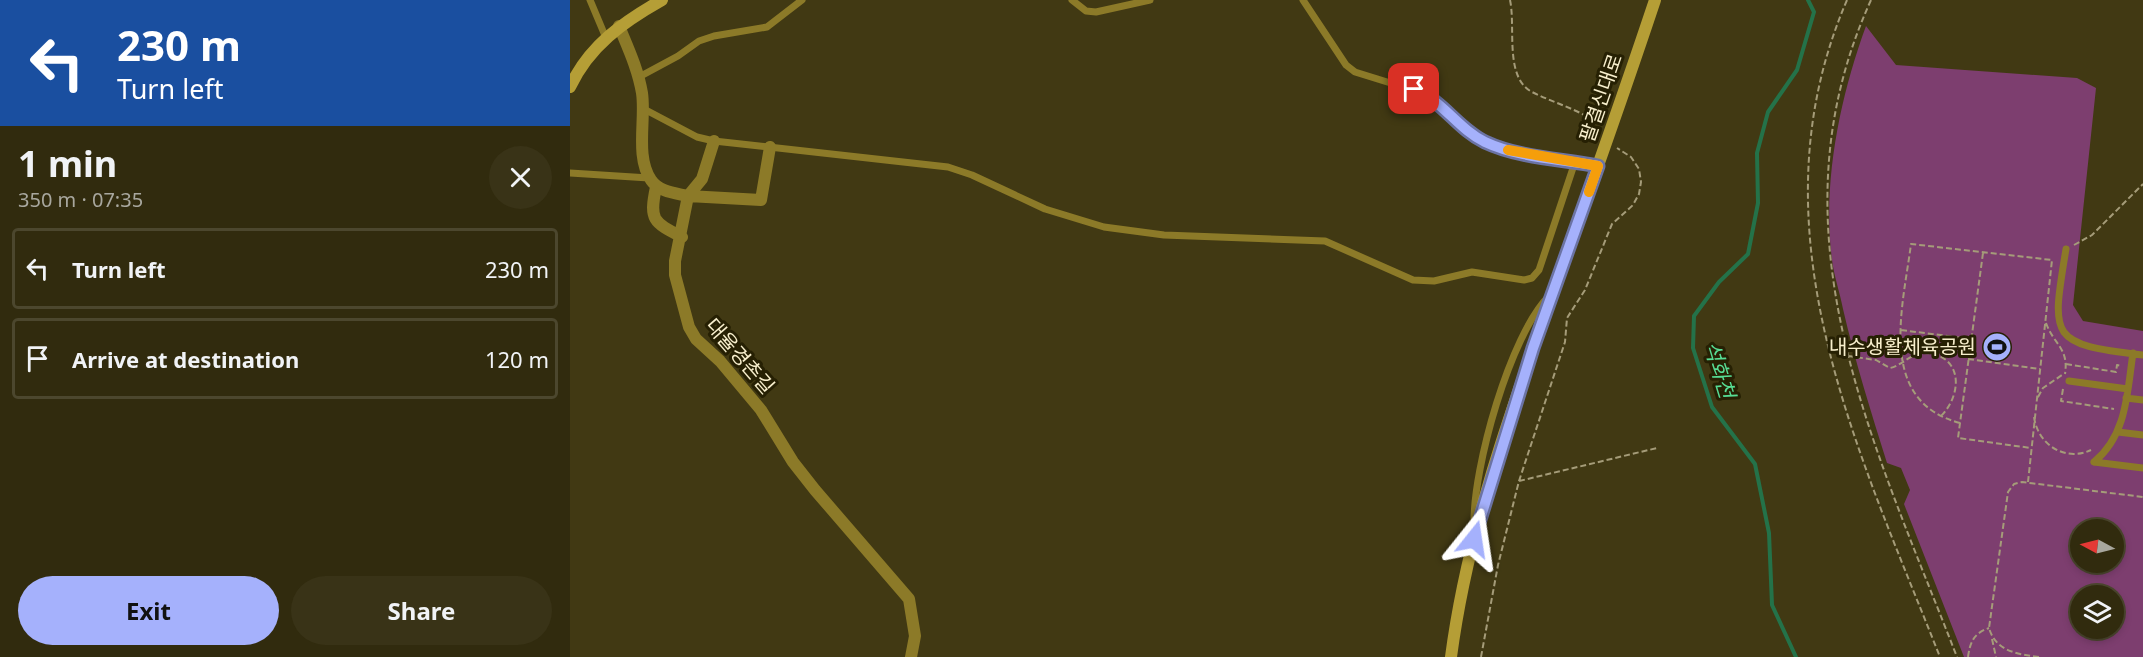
<!DOCTYPE html>
<meta charset="utf-8">
<style>
body{margin:0;font-family:"Noto Sans","Noto Sans KR",sans-serif;background:#393317;color:#f1f3f6;height:100vh;display:flex;flex-direction:column;font-size:22px;white-space:nowrap}
*{box-sizing:border-box;margin:0}
p{font-size:20px;color:#a8a79e}
.icon{flex:none;width:33px;height:33px;fill:none;stroke:currentColor;stroke-width:2;stroke-linecap:round;stroke-linejoin:round}
.map{position:relative;flex:1;overflow:hidden}
.details{display:flex;flex-direction:column;background:#312b0e;width:570px}
.details>*{flex:none}
.hud{background:#1a4fa0;color:#fff;overflow:hidden}
.needle{width:39px;rotate:277deg}
.buttons{position:absolute;left:1500px;top:519px;display:grid;gap:12px}
.buttons a{display:grid;place-items:center;width:54px;height:54px;border-radius:50%;background:#312b0e;box-shadow:0 3px 9px #0003,0 0 0 2px #4c472e;font-size:30px}
.pin{position:absolute;display:grid;place-items:center;width:51px;height:51px;color:#fff;margin:-26px;border-radius:12px;box-shadow:0 3px 9px #0006}
.me{position:absolute;width:66px;margin:-33px;rotate:15deg;stroke-linejoin:round;filter:drop-shadow(0 0 4px #0008)}
.turn{display:flex;align-items:center;gap:21px;height:126px;padding:0 18px;font-size:27px}
.turn .icon{width:78px;height:78px;stroke-width:2.5}
.turn b{display:block;font-size:42px;line-height:51px}
.round{display:grid;place-items:center;flex:none;width:63px;height:63px;border-radius:32px;background:#393317}
.overview{display:flex;align-items:center;justify-content:space-between;height:102px;padding:0 18px}
h1{font-size:36px;font-weight:700;line-height:45px}
.primary-button{display:flex;gap:12px;margin-top:auto;padding:12px 18px}
.primary-button a{flex:1;height:69px;border-radius:36px;background:#a5b1fc;color:#111;font-size:24px;font-weight:700;line-height:69px;text-align:center}
.primary-button a+a{background:#393317;color:#f1f3f6}
ul{padding:0;list-style:none}
li{display:flex;align-items:center;gap:18px;height:81px;margin:0 12px 9px;padding:0 6px;border:3px solid #4c472e;border-radius:6px}
li div{flex:1}
li b{display:block;font-size:22px}
li em{font-style:normal}
main{display:flex;flex:1;min-height:0}
.map>svg:first-child{display:block}
.green{fill:#7d3e6f;fill-rule:evenodd}
.lines{fill:none;stroke-linecap:round;stroke-linejoin:round}
.stream{stroke:#247249;stroke-width:4}
.path{stroke:#a59c79;stroke-width:2;stroke-dasharray:6 3;stroke-linecap:butt}
.service{stroke:#8c7a28;stroke-width:7}
.minor{stroke:#8c7a28;stroke-width:12}
.secondary{stroke:#b59e36;stroke-width:12}
.route-casing{stroke:#6b73a4;stroke-width:15}
.route{stroke:#a5b1fc;stroke-width:10}
.slow{stroke:#f59e0b;stroke-width:10}
.labels{text-anchor:middle;stroke-width:6;stroke-linejoin:round;paint-order:stroke}
.street-label{font-size:20px;fill:#f8efcd;stroke:#262003}
.poi-label{font-size:20px;fill:#f8efcd;stroke:#262003;text-anchor:end}
.water-label{font-size:21px;font-style:italic;fill:#57dd94;stroke:#262003}
</style>
<main>
<section class="details">
<div class="hud">
<div class="turn"><svg class="icon" aria-label="left" viewBox="0 0 24 24"><path d="M17 20v-9H6M10 6l-5 5 5 5"/></svg><div><b>230 m</b>Turn left</div></div>
</div>
<div class="overview"><div><h1>1 min</h1><p>350 m · 07:35</p></div><a class="round"><svg class="icon" aria-label="close" viewBox="0 0 24 24"><path d="M6 6l12 12M18 6L6 18"/></svg></a></div>
<ul>
<li><svg class="icon" aria-label="left" viewBox="0 0 24 24"><path d="M17 20v-9H6M10 6l-5 5 5 5"/></svg><div><b>Turn left</b></div><em>230 m</em></li>
<li><svg class="icon" aria-label="arrive" viewBox="0 0 24 24"><path d="M6 21V4h12l-3 4 3 4H6"/></svg><div><b>Arrive at destination</b></div><em>120 m</em></li>
</ul>
<div class="primary-button"><a>Exit</a><a>Share</a></div>
</section>
<div class="map">
<svg width="1573" height="657" viewBox="0 0 1573 657">
<rect width="100%" height="100%" fill="#413913"/>
<!-- green -->
<path class="green" d="M 1296,26 L 1326,65 L 1507,78 L 1526,88 L 1503,305 L 1513,321 L 1573,331 L 1573,657 L 1394,657 L 1334,504 L 1340,490 L 1331,468 L 1317,463 C 1301,412 1285,361 1273,309 C 1270,293 1264,276 1262,260 C 1252,183 1270,97 1296,26 ZM 1510,530 L 1544,530 L 1544,562 L 1510,562 ZM 1510,596 L 1544,596 L 1544,628 L 1510,628 Z"/>
<g class="lines">
<!-- stream -->
<path class="stream" d="M 1226,657 L 1202,605 L 1199,533 L 1185,464 L 1142,407 L 1123,348 L 1124,316 L 1149,282 L 1178,254 L 1188,203 L 1187,153 L 1198,112 L 1227,70 L 1244,12 L 1238,0"/>
<!-- path -->
<path class="path" d="M 940,0 C 946,28 934,77 962,92 C 980,101 1000,107 1018,117 L 1023,126 L 1023,141
M 1277,0 C 1179,227 1286,445 1370,657
M 1301,0 C 1196,230 1303,441 1387,657
M 1504,245 L 1522,235 L 1573,184
M 1413,253 L 1388,438 L 1461,448
M 1476,323 C 1484,345 1499,348 1495,374
M 1331,330 L 1401,339
M 1278,356 L 1306,360 L 1320,368 C 1333,365 1341,353 1354,353 C 1393,354 1393,394 1371,416
M 1398,359 L 1470,369
M 1496,364 L 1546,372 L 1547,365 L 1552,366
M 1493,389 L 1491,401 L 1544,409
M 1468,397 L 1473,388 L 1492,375
M 1464,417 C 1468,445 1495,462 1521,450
M 1390,423 C 1306,401 1333,307 1341,244 L 1482,260 L 1458,482
M 949,481 L 1087,448
M 1422,639 L 1426,657
M 911,657 L 928,565 L 949,481 L 995,342 L 997,318 L 1015,290 L 1042,224 L 1063,205 L 1069,194 L 1071,182 L 1069,169 L 1061,157 L 1047,148
M 1398,657 C 1400,642 1404,633 1419,628
M 1469,657 C 1448,654 1426,652 1419,628 L 1438,492 L 1444,484 L 1452,482 L 1573,497"/>
<!-- service -->
<path class="service" d="M 20,0 L 36,38
M 502,0 L 516,11 L 526,12 L 580,0
M 733,0 L 776,65 L 785,72 L 856,94 L 913,141 L 937,150 L 1028,166
M 69,77 L 108,56 L 129,41 L 144,36 L 197,27 L 232,0
M 74,109 L 127,137 L 144,141 L 378,167 L 402,175 L 475,209 L 534,227 L 594,235 L 755,241 L 843,280 L 864,281 L 902,272 L 954,280 L 962,278 L 969,270 L 1005,162
M 0,173 L 79,178
M 1496,249 C 1481,339 1479,344 1573,355
M 1499,381 L 1558,389
M 1556,398 L 1573,400
M 1548,432 L 1573,435
M 1524,462 C 1557,435 1557,393 1563,353
M 1524,462 L 1573,468
M 904,524 C 903,468 940,335 979,296"/>
<!-- minor -->
<path class="minor" d="M 49,26 C 58,48 68,69 72,93 C 76,119 65,157 81,180 C 89,192 105,193 118,196 L 105,261 L 105,275 L 119,327 L 126,339 L 150,361 L 191,410 L 223,462 L 245,490 L 339,599 L 345,636 L 341,657
M 86,187 C 79,220 83,222 112,237
M 118,196 L 191,200 L 200,147
M 118,196 L 132,179 L 144,141"/>
<!-- secondary -->
<path class="secondary" d="M 0,87 C 19,46 53,22 92,0
M 881,657 C 898,527 944,401 988,278 C 1021,186 1054,93 1085,0"/>
</g>
<g class="lines">
<!-- route casing -->
<g class="route-casing">
<path id="route" d="M 844,89 C 873,101 888,129 915,142 C 949,158 992,159 1028,166 L 963,348 L 904,539"/>
</g>
<!-- route -->
<use href="#route" class="route"/>
<!-- slow -->
<path class="slow" d="M 938,150 L 1028,166 L 1019,192"/>
</g>
<!-- icons -->
<defs>
<g id="stadium-disc" transform="scale(1.5)"><circle r="9.5" fill="#a5b1fc" stroke="#262003"/><path d="M0-5a6.5 5 0 1 0 0 10a6.5 5 0 1 0 0-10ZM-3.5-1.8h7v3.6h-7Z" fill="#111"/></g>
</defs>
<g fill-rule="evenodd">
<use href="#stadium-disc" x="1427" y="347"/>
</g>
<g class="labels">
<!-- street labels -->
<g class="street-label">
<text transform="translate(1031 98) rotate(-71)" y="7">팔결신대로</text>
<text transform="translate(170 356) rotate(49)" y="7">대율경촌길</text>
</g>
<!-- poi labels -->
<g class="poi-label">
<text x="1406" y="354">내수생활체육공원</text>
</g>
<!-- water labels -->
<g class="water-label">
<text transform="translate(1149 370) rotate(73)" y="7">석화천</text>
</g>
</g>
</svg>
<div class="buttons">
<a><svg class="needle" viewBox="-14 -14 28 28"><path d="M0-13l5 13h-10z" fill="#e53935"/><path d="M0 13l5-13h-10z" fill="#a8a79e"/></svg></a>
<a><svg class="icon" aria-label="layers" viewBox="0 0 24 24"><path d="M12 4l9 5-9 5-9-5zM3 14l9 5 9-5"/></svg></a>
</div>
<div class="pin" style="left:844px;top:89px;background:#d93025"><svg class="icon" aria-label="arrive" viewBox="0 0 24 24"><path d="M6 21V4h12l-3 4 3 4H6"/></svg></div>
<svg class="me" style="left:904px;top:539px" viewBox="-20 -20 40 40"><path d="M0-17L14 15 0 8-14 15z" fill="#a5b1fc" stroke="#fff" stroke-width="4"/></svg>
</div>
</main>
